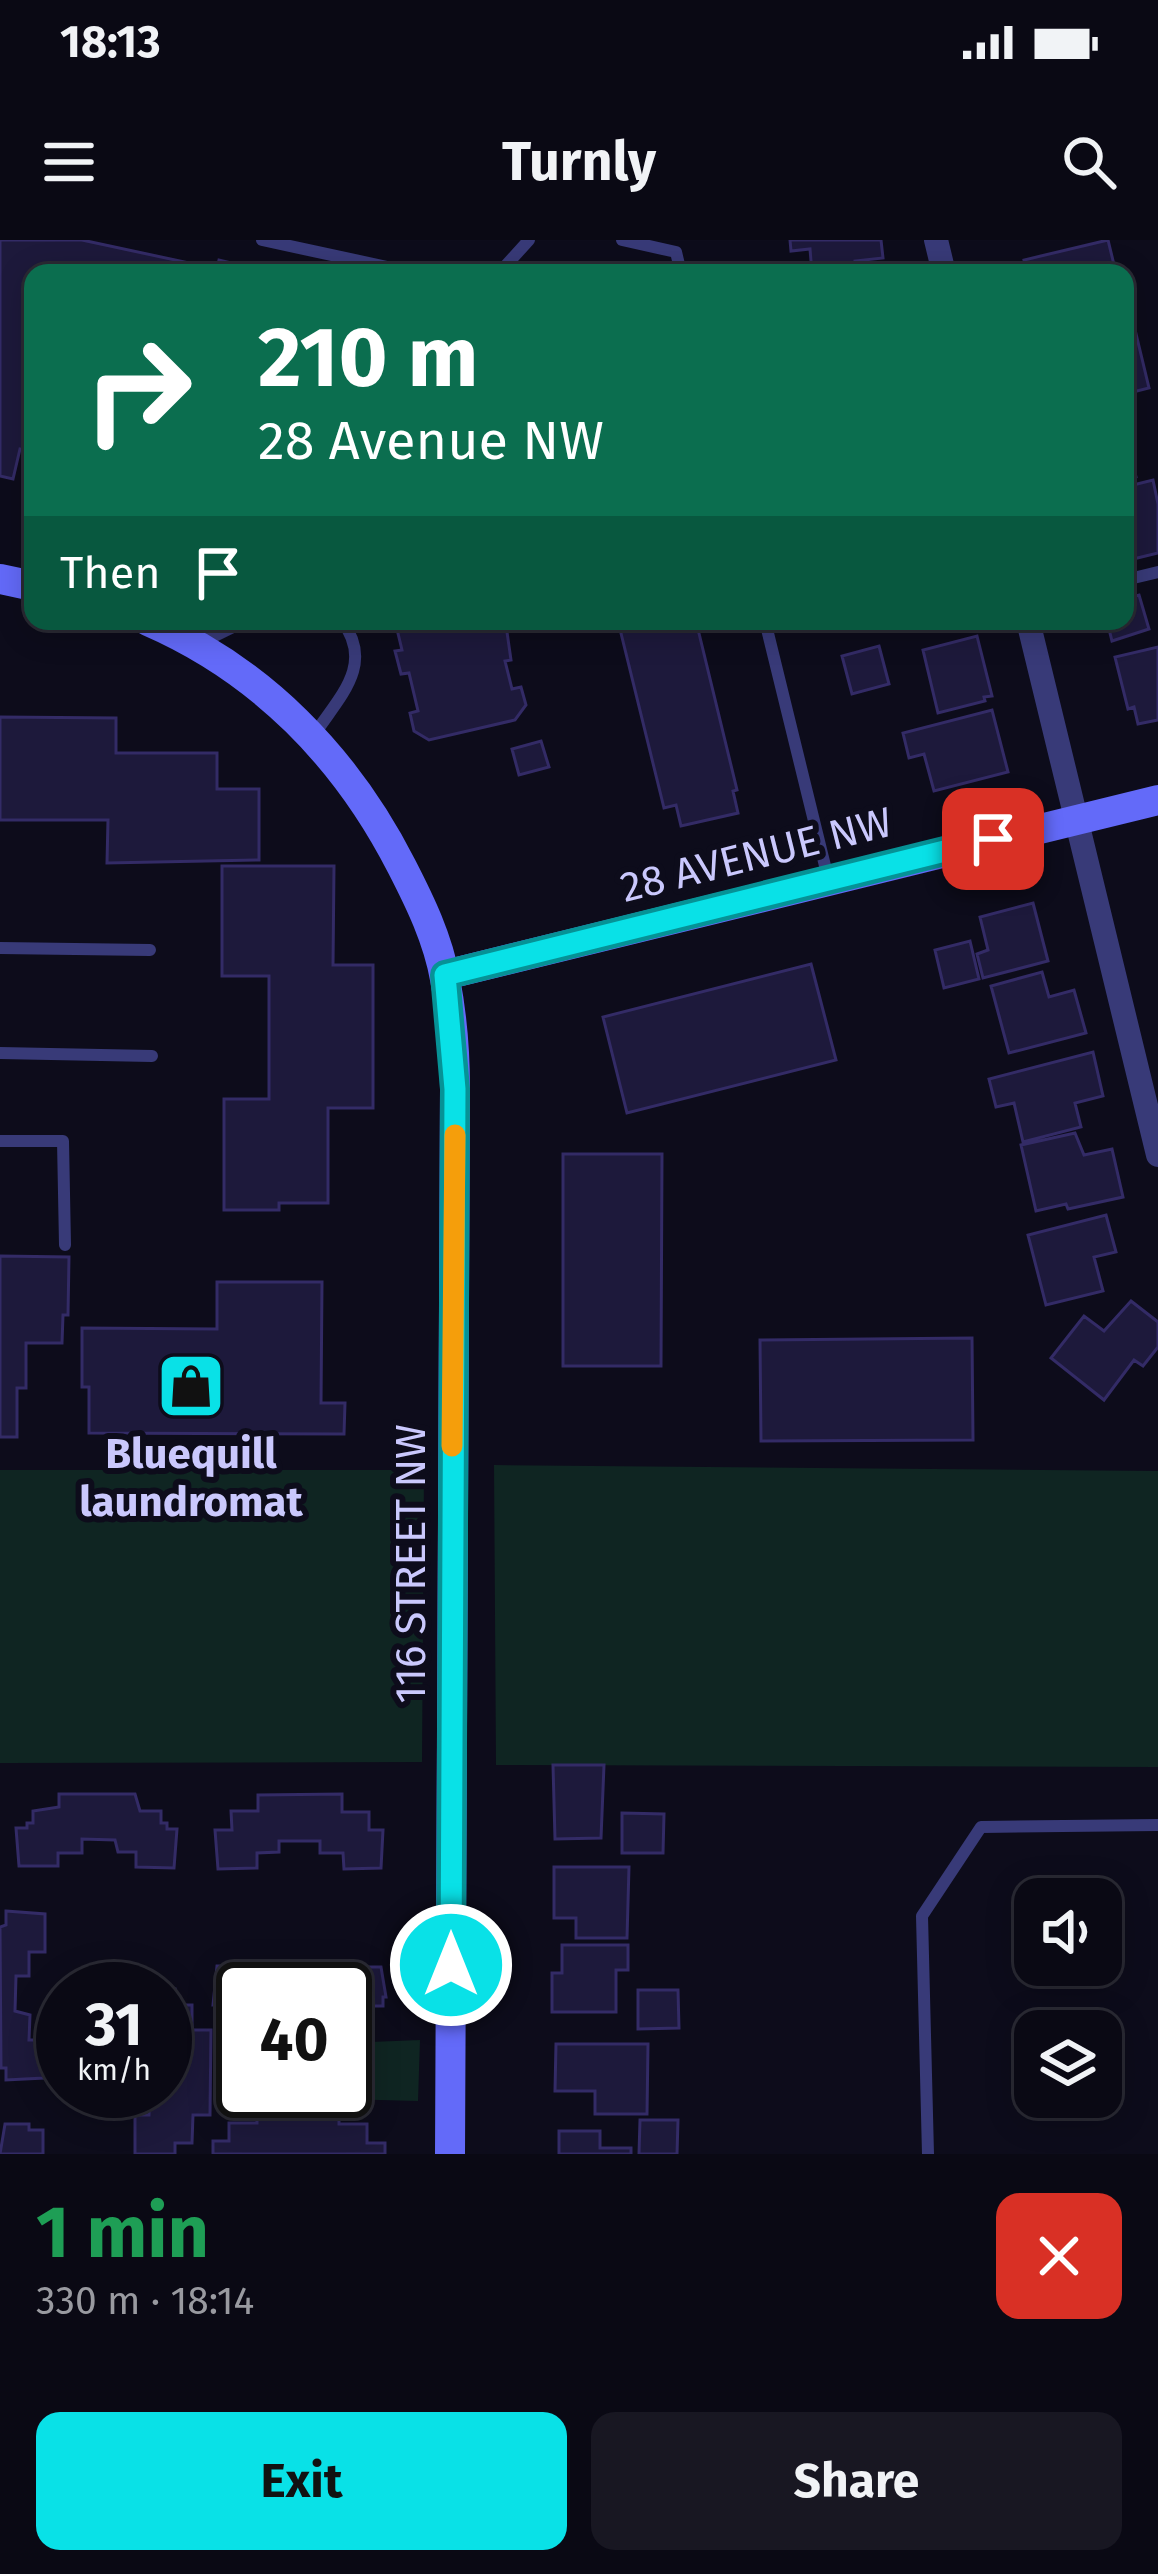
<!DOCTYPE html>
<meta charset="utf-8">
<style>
body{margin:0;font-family:"Fira Sans",sans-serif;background:#181722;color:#f1f3f6;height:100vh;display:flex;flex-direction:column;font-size:45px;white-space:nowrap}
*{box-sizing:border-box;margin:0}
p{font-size:39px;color:#999aa0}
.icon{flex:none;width:66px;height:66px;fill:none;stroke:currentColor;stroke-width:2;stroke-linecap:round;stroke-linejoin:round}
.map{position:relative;height:1914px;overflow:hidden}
.details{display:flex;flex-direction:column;background:#0a0914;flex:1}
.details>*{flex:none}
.guide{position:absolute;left:24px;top:24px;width:1110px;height:366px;border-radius:24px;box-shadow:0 6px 30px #0003,0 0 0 3px #2a2a34;background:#0b6e4f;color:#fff;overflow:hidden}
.tools{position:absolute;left:1014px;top:1638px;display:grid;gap:24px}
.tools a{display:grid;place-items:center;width:108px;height:108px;border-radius:24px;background:#0a0914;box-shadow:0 6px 30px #0003,0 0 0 3px #2a2a34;font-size:60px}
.speed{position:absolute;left:36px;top:1722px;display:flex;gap:24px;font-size:60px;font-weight:700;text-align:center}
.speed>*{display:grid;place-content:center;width:156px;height:156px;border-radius:50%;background:#0a0914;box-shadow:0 6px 30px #0003,0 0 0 3px #2a2a34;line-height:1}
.speed small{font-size:30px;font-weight:400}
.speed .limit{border:6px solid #111;border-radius:18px;background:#fff;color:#111}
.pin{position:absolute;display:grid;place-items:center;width:102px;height:102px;color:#fff;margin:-51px;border-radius:24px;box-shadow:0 6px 18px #0006}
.me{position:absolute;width:132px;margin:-66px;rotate:0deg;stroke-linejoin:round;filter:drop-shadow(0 0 9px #0008)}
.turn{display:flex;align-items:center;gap:42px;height:252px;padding:0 36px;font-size:54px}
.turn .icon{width:156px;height:156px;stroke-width:2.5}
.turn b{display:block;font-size:84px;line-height:102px}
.then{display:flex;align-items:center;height:114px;padding:0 36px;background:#0003;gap:24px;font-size:45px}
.round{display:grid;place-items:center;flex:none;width:126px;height:126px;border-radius:24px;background:#181722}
.overview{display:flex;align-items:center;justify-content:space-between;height:204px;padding:0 36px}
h1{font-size:72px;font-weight:700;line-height:90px;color:#1e9e55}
.primary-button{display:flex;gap:24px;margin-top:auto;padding:24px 36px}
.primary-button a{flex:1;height:138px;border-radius:24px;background:#09e1e7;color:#111;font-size:48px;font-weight:700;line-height:138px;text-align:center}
.primary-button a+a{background:#181722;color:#f1f3f6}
.status{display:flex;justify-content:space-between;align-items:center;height:84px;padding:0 60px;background:#0a0914;direction:ltr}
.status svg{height:33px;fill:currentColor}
header{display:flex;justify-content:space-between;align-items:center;height:156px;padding:0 36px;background:#0a0914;font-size:54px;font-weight:700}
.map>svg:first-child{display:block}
.green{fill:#0f2522}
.building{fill:#1d193b;stroke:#332b66;stroke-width:3}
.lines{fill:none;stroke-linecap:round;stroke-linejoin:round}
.lane{stroke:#383a78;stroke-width:12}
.street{stroke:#383a78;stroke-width:24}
.secondary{stroke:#636af9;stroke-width:30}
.route-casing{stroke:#069296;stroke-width:30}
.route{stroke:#09e1e7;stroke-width:21}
.slow{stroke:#f59e0b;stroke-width:21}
.labels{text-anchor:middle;stroke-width:12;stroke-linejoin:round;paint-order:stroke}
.street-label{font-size:42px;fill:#cac8fd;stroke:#0d0c1b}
.poi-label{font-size:42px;font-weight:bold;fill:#cac8fd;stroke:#0d0c1b}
</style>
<div class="status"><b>18:13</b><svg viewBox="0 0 49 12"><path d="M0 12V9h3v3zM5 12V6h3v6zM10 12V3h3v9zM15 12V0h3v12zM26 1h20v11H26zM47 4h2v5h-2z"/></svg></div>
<header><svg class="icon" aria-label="menu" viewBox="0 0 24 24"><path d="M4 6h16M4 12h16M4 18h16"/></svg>Turnly<svg class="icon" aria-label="search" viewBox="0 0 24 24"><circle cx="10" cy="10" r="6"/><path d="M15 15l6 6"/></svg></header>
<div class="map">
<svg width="1158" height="1914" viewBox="0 0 1158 1914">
<rect width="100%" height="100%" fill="#0d0c1b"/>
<!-- green -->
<path class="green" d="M 494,1225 L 1158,1231 L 1158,1527 L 496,1525 Z
M 0,1230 L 424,1230 L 422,1522 L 0,1523 Z
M 420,1800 L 418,1861 L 230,1856 L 228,1807 L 243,1806 L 243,1851 L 345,1851 L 345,1803 Z"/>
<!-- building -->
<path class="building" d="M 0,0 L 82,0 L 217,29 L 219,20 L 236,24 L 234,33 L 33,33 L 33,197 L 30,211 L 20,209 L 13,239 L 0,236 Z
M 790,0 L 881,0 L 883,18 L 855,21 L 856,33 L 812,33 L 810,9 L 791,11 Z
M 1108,0 L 1116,33 L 1027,33 L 1024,20 Z
M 1132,77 L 1149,148 L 1125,154 L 1125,79 Z
M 1125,190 L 1136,237 L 1125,240 Z
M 1153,240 L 1158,264 L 1158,313 L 1125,321 L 1125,247 Z
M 1139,355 L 1149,389 L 1112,401 L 1107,381 L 1125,381 L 1125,359 Z
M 395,381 L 498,381 L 499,387 L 506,385 L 511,420 L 505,421 L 512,449 L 521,447 L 526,465 L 515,480 L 429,500 L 414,491 L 410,473 L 418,471 L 409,433 L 401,434 L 395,411 L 402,410 Z
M 618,381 L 696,381 L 737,550 L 733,551 L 738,573 L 681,586 L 676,565 L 664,568 Z
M 977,396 L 992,456 L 984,457 L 985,461 L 938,473 L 923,410 Z
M 879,406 L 889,444 L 852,454 L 842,416 Z
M 1158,407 L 1158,480 L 1138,484 L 1134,467 L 1128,469 L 1115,417 Z
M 992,470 L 1008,532 L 934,551 L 924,514 L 909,518 L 903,493 Z
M 0,477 L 116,478 L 116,513 L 217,513 L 217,549 L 259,549 L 259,620 L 107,623 L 108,580 L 0,580 Z
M 541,501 L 549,527 L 519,535 L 512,509 Z
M 222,626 L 334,626 L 333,725 L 373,725 L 373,868 L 328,868 L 328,963 L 279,963 L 279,970 L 224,970 L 224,859 L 269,859 L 269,736 L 222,736 Z
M 1033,663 L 1048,721 L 983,738 L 977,714 L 988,710 L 980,677 Z
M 970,701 L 979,739 L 944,748 L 935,710 Z
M 811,724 L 836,820 L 627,873 L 603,777 Z
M 1042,732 L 1049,757 L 1074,750 L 1086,793 L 1009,813 L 991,746 Z
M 1093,812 L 1103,856 L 1075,863 L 1081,887 L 1023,902 L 1014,863 L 996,867 L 989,839 Z
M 1075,893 L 1084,915 L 1112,909 L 1123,957 L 1068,969 L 1066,964 L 1036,971 L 1021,905 Z
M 563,914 L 662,914 L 661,1126 L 563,1126 Z
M 1106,975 L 1116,1012 L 1094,1017 L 1103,1051 L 1046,1065 L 1028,995 Z
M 0,1016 L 69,1017 L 68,1075 L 63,1075 L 62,1103 L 26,1103 L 26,1148 L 17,1148 L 17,1197 L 0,1197 Z
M 217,1042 L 322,1042 L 321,1163 L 345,1163 L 344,1194 L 89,1193 L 89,1147 L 82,1147 L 82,1088 L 217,1089 Z
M 1131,1061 L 1158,1082 L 1158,1107 L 1143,1126 L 1134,1120 L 1104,1160 L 1051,1118 L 1084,1076 L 1104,1091 Z
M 972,1098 L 973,1200 L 761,1201 L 760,1100 Z
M 553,1525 L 604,1525 L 601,1598 L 555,1599 Z
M 59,1554 L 135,1554 L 140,1571 L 161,1571 L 161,1583 L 167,1583 L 167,1589 L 177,1589 L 174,1628 L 136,1627 L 136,1612 L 118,1612 L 115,1600 L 82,1599 L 82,1613 L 58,1613 L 58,1626 L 19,1626 L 16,1588 L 27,1588 L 27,1583 L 33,1583 L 33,1571 L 59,1567 Z
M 342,1554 L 342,1572 L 369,1572 L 369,1590 L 383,1590 L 381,1628 L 344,1629 L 343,1613 L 320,1613 L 320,1601 L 279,1601 L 279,1612 L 257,1613 L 257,1628 L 218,1629 L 215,1590 L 232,1590 L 231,1571 L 258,1571 L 258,1555 Z
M 622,1573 L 664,1574 L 663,1613 L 622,1613 Z
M 554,1627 L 629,1627 L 627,1698 L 576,1698 L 576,1678 L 554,1678 Z
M 6,1671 L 45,1674 L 45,1712 L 29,1712 L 29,1736 L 16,1736 L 15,1771 L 30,1775 L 29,1800 L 45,1800 L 44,1838 L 6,1840 L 6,1828 L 1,1828 L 0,1687 L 6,1685 Z
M 562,1705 L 628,1705 L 628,1730 L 616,1730 L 616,1772 L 552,1772 L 552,1733 L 562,1733 Z
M 217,1726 L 255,1726 L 255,1741 L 280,1741 L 280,1749 L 243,1749 L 243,1782 L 230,1782 L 226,1765 L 213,1765 Z
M 343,1727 L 381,1727 L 386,1757 L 383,1757 L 383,1766 L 370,1766 L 366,1784 L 345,1783 L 345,1749 L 318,1749 L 318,1742 L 342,1742 Z
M 165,1749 L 175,1749 L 175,1765 L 192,1765 L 192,1790 L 211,1790 L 210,1875 L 193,1875 L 192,1903 L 175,1903 L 175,1914 L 135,1914 L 135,1875 L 149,1875 L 150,1852 L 165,1851 Z
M 638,1750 L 678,1750 L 679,1788 L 638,1789 Z
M 556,1804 L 648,1804 L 647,1874 L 595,1874 L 595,1851 L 555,1851 Z
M 257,1867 L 339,1868 L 339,1884 L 367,1884 L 367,1903 L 385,1903 L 385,1914 L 213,1914 L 213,1901 L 229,1901 L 229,1883 L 257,1883 Z
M 640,1880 L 678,1880 L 677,1914 L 639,1914 Z
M 5,1884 L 29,1884 L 29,1890 L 43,1890 L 43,1914 L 0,1914 Z
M 559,1891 L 600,1891 L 600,1908 L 631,1908 L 631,1914 L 559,1914 Z"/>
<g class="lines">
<!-- lane -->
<path class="lane" d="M 262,0 L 415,33
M 622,0 L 676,12 L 681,33
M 499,33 L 529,0
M 1125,340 L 1158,332
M 765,381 L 828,638
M 198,404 L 245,381
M 314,495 C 339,457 375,425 342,381
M 0,708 L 150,710
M 0,813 L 152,816
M 0,901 L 63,901 L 65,1005
M 928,1914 L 922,1676 L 981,1587 L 1158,1585"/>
<!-- street -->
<path class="street" d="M 936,0 L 944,33
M 1028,381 L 1158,915"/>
<!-- secondary -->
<path class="secondary" d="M 0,339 L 33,346
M 148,381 C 261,430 346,517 402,627 C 420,662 438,699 445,739 C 452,775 455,812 455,849 L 450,1914
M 445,735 L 1158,560"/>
</g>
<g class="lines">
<!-- route casing -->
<g class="route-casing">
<path id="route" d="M 451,1725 L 455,849 L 445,735 L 993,599"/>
</g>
<!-- route -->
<use href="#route" class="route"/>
<!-- slow -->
<path class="slow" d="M 452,1206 L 455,895"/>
</g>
<!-- icons -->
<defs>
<g id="shop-square" transform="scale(3.45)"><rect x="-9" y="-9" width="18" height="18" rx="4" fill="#09e1e7" stroke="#0d0c1b"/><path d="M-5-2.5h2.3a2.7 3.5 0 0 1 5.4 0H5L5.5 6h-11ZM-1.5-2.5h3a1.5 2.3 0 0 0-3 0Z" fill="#111"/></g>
</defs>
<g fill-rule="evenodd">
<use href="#shop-square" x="191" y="1146"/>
</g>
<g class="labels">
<!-- street labels -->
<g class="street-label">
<text transform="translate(756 614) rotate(-14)" y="15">28 AVENUE NW</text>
<text transform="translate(410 1324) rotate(-90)" y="15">116 STREET NW</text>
</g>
<!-- poi labels -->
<g class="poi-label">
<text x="191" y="1228">Bluequill<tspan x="191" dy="48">laundromat</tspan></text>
</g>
</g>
</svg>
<div class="tools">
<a><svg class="icon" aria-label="sound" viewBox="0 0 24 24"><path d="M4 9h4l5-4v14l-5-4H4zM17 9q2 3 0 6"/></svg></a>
<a><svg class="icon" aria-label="layers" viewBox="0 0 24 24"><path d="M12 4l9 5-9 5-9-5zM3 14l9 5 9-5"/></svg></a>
</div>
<div class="speed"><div>31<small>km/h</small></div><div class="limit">40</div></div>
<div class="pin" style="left:993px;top:599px;background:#d93025"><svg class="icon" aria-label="arrive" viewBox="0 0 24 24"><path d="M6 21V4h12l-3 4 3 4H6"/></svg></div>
<svg class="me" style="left:451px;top:1725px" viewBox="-20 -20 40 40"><circle r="17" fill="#09e1e7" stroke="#fff" stroke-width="3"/><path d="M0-11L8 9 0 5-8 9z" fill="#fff"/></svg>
<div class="guide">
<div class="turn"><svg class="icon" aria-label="right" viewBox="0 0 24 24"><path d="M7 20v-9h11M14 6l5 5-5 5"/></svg><div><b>210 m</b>28 Avenue NW</div></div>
<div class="then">Then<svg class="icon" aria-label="arrive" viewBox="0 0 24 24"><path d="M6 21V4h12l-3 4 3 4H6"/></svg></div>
</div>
</div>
<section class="details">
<div class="overview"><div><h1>1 min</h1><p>330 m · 18:14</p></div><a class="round" style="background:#d93025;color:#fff"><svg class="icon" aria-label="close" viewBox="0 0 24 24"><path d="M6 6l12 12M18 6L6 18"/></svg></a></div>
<div class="primary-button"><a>Exit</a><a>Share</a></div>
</section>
